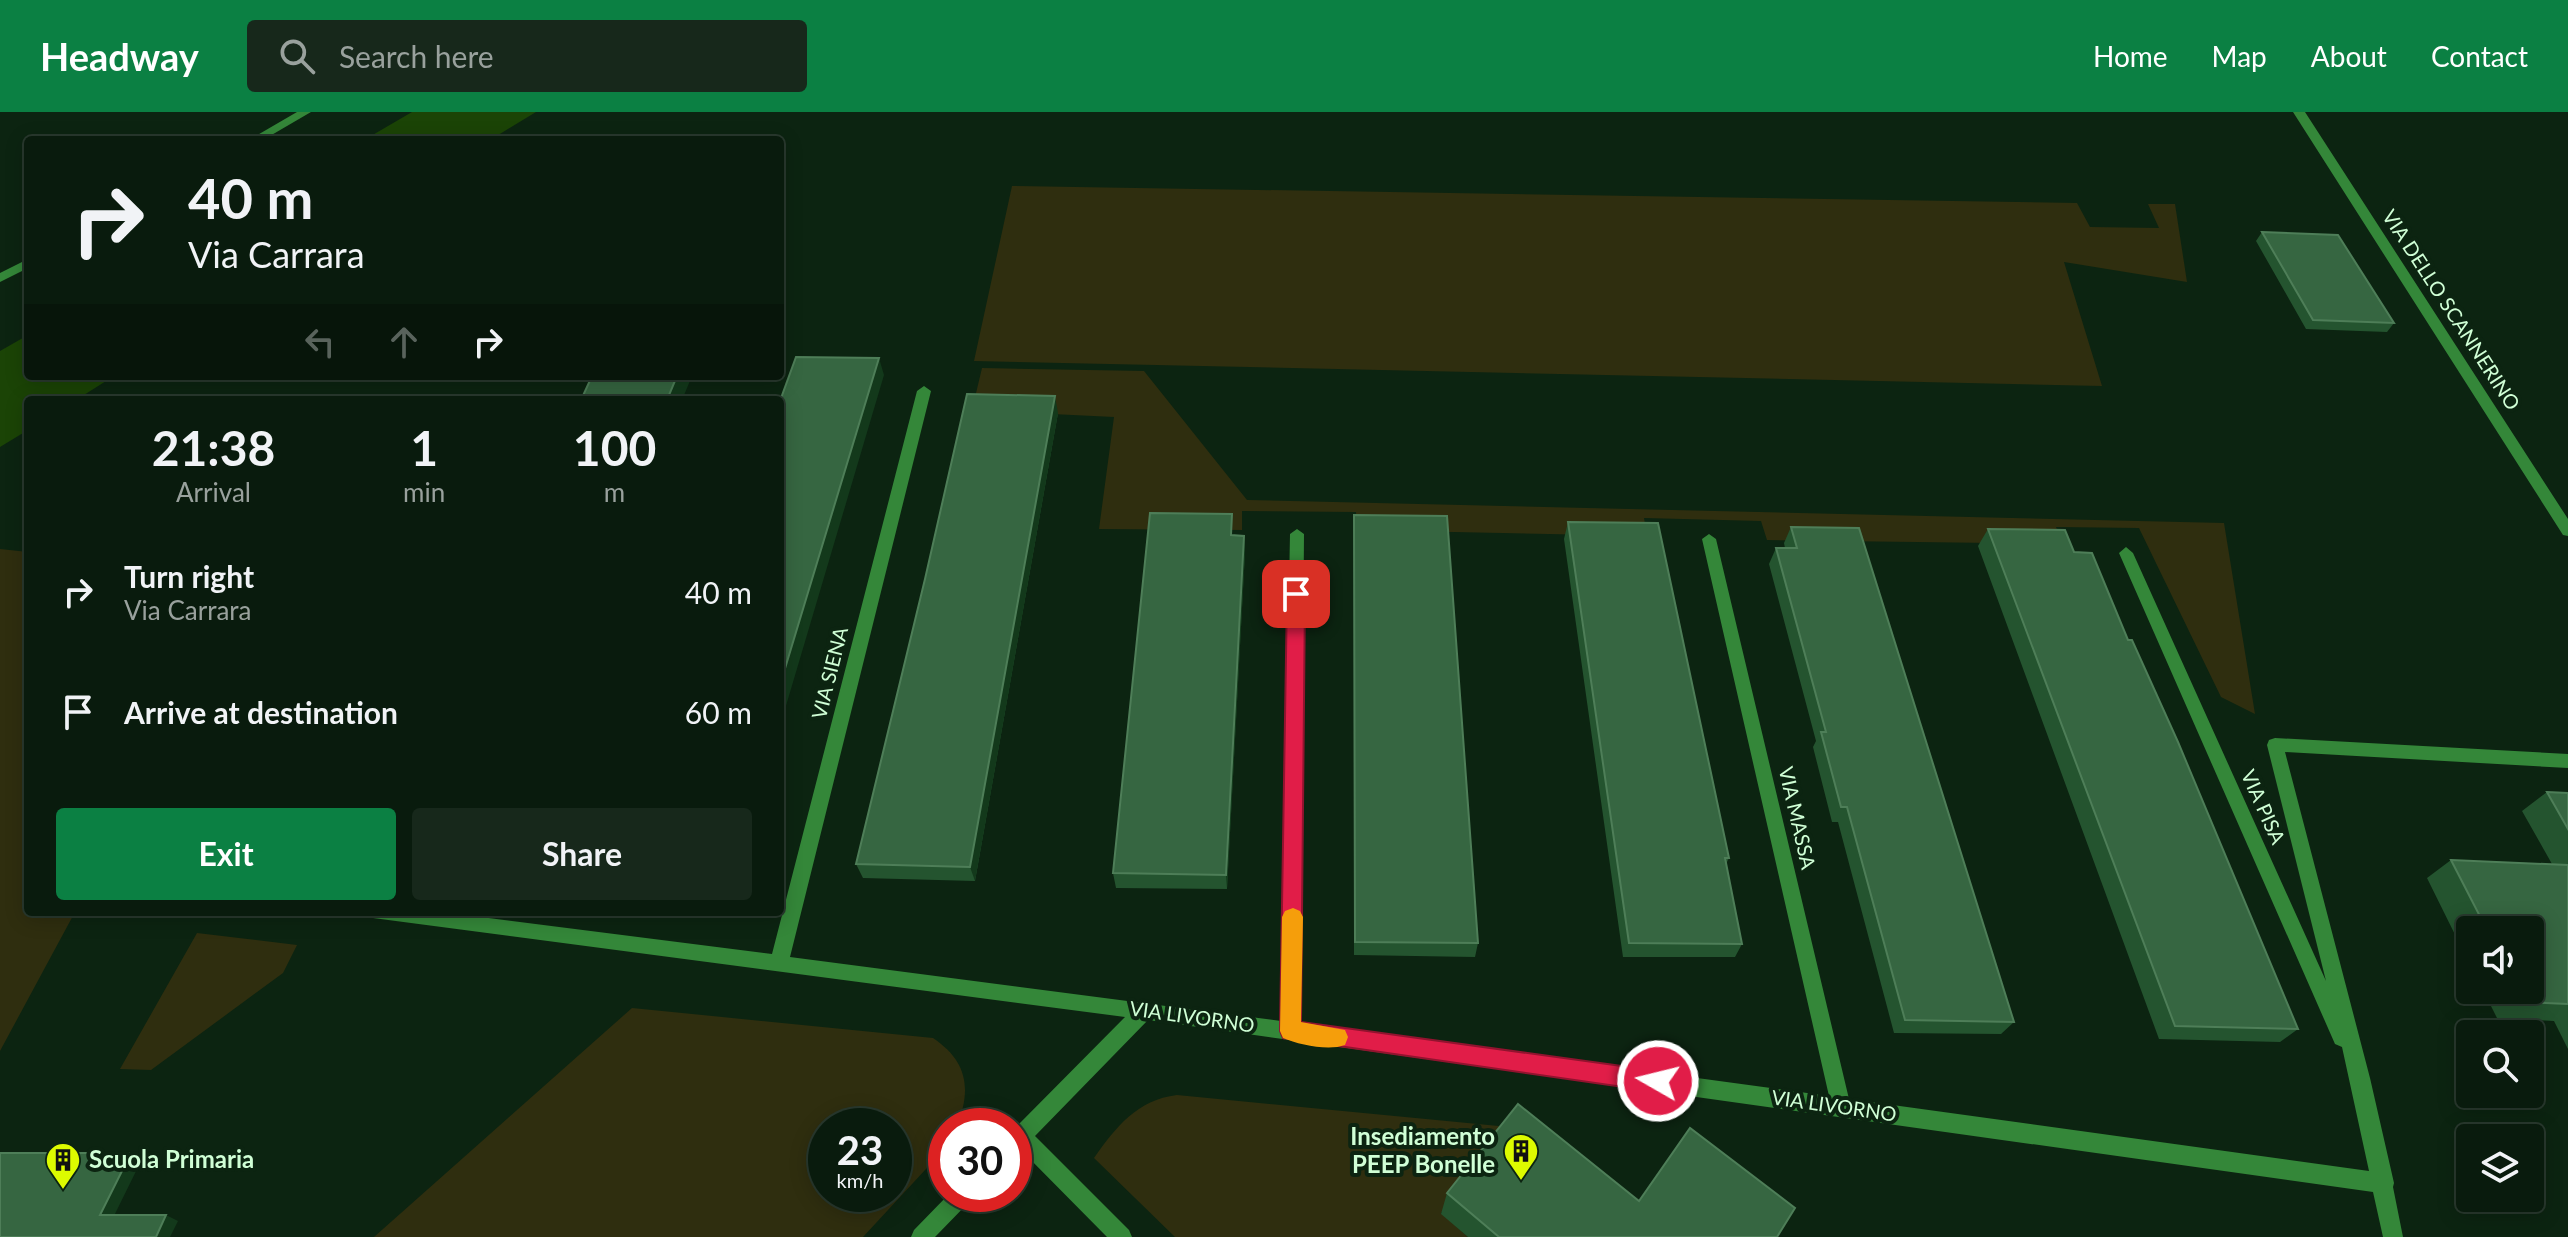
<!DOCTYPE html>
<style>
body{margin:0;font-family:Lato,sans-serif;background:#17281b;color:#f1f3f6;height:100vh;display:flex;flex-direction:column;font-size:30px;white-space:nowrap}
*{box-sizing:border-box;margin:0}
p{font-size:26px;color:#99a19d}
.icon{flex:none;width:44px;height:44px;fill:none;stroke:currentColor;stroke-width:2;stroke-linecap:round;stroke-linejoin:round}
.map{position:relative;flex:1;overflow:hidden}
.panel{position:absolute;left:24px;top:284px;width:760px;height:520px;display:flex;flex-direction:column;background:#091b0d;border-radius:8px;box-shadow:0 4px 20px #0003,0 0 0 2px #29392e}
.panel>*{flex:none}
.banner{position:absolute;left:24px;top:24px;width:760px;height:244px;border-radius:8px;box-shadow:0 4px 20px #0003,0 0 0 2px #29392e;background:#091b0d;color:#f1f3f6;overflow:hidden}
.fabs{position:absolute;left:2456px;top:804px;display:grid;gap:16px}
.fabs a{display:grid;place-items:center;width:88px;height:88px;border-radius:8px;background:#091b0d;box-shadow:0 4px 20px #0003,0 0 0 2px #29392e;font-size:40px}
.speed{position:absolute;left:808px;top:996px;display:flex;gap:16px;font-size:40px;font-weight:700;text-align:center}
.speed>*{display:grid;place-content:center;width:104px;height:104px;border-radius:50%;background:#091b0d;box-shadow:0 4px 20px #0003,0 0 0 2px #29392e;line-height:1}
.speed small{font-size:20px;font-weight:400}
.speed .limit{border:12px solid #d22;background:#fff;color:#111}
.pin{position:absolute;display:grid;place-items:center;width:68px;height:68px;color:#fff;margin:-34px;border-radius:16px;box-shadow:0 4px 12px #0006}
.me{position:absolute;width:88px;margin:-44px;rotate:278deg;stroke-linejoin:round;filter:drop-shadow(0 0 6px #0008)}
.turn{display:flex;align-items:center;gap:28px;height:168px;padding:0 32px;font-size:36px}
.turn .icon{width:104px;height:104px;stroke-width:2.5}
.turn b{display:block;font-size:56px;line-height:68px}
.lanes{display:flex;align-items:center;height:76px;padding:0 32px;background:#0003;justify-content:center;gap:40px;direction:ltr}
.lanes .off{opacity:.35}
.eta{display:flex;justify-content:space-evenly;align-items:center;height:136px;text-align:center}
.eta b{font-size:48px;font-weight:700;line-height:56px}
.cta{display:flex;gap:16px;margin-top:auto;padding:16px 32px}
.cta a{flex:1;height:92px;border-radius:8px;background:#0b8043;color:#fff;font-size:32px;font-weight:700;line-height:92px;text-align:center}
.cta a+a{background:#17281b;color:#f1f3f6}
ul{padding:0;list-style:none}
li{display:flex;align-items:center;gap:24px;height:120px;padding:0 32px}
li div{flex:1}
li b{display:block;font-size:30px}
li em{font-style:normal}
header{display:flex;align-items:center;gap:48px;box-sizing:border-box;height:112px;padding:0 40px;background:#0b8043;color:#fff}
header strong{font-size:38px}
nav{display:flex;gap:44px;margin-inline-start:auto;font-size:28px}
.search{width:560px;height:72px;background:#17281b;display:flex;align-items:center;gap:20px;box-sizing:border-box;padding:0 28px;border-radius:8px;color:#99a19d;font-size:30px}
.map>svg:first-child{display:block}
.green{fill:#2f2e0f;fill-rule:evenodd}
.water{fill:#1b4406}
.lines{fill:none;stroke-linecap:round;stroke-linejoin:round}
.minor{fill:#348739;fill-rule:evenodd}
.wall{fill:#24542f}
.shaded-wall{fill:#13391b}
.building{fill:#366641;stroke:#4e7e58;stroke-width:2}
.route{fill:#e11d48;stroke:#92132f;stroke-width:2}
.slow{fill:#f59e0b}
.labels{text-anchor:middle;stroke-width:8;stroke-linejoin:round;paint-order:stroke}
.street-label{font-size:20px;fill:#d0ffd6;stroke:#0c2411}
.near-poi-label{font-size:24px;font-weight:bold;fill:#d0ffd6;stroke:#0c2411;text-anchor:end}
</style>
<header>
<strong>Headway</strong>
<div class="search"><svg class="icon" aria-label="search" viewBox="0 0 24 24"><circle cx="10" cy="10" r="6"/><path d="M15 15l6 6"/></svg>Search here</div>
<nav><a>Home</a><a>Map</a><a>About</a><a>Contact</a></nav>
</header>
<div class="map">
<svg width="2568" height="1125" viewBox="0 0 2568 1125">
<rect width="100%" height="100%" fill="#0c2411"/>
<!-- green -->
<path class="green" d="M 1012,74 L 2077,91 L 2090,115 L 2159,116 L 2148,92 L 2175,92 L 2187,170 L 2064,150 L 2102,274 L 974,249 Z
M 982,256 L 1144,259 L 1247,388 L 2224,411 L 2255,602 L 2221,585 L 2139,416 L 2056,415 L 2063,432 L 1767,428 L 1761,409 L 1644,406 L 1647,424 L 1357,418 L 1356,400 L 1242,399 L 1242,418 L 1099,417 L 1114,305 L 972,298 Z
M 0,437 L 28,440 L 28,800 L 75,800 L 0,939 Z
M 197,821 L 297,833 L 283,861 L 151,958 L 120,957 Z
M 632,896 L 933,926 C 967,949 972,976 957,1014 L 946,1014 L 946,1032 L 938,1044 L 863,1125 L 374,1125 ZM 894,1014 L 894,1082 L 826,1082 L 826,1014 Z
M 1177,983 L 1509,1015 L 1441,1101 L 1468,1125 L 1175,1125 L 1094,1046 C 1116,1015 1137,988 1177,983 Z"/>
<!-- water -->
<path class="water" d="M 412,0 L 536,0 L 490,28 L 364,28 Z
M 28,223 L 28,264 L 114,264 L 76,288 L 28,288 L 28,318 L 0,335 L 0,239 Z"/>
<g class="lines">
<!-- minor -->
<path class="minor" d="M 297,0 L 311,0 L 263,28 L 249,28 Z
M 2293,0 L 2305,0 L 2568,407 L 2568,424 L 2563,423 Z
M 28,147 L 28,156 L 0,170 L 0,161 Z
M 924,274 L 931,279 L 790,845 L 1281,909 L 1290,422 L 1297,417 L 1304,422 L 1300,912 L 1829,984 L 1702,427 L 1709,422 L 1716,427 L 1849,987 L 2369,1059 L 2342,935 L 2335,932 L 2119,441 L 2126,435 L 2133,441 L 2326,869 L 2267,633 L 2269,628 L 2275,626 L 2568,642 L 2568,656 L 2285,640 L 2370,966 L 2394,1071 L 2393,1075 L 2403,1125 L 2383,1125 L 2373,1080 L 1148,908 L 1035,1024 L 1129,1118 L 1132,1125 L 1107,1125 L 1021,1038 L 1014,1041 L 1014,1017 L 1125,905 L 373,806 L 370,800 L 442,800 L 772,842 L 917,279 Z
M 949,1082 L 973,1082 L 970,1089 L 935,1125 L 911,1125 L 914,1118 Z"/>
</g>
<!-- wall -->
<path class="wall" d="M 2262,120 L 2394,211 L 2387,220 L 2306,217 L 2256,129 Z
M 1058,301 L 975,769 L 863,766 L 856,752 Z
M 1354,403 L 1478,831 L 1475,845 L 1354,843 Z
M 1568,410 L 1729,746 L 1726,752 L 1742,832 L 1735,845 L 1623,845 L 1564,427 Z
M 1791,415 L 2014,910 L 2001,922 L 1894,921 L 1838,710 L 1832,710 L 1813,635 L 1816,629 L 1769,452 L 1776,436 L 1785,436 L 1784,431 Z
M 1988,417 L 2074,440 L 2128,528 L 2298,917 L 2280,930 L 2159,927 L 1978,434 Z
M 1233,423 L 1244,424 L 1245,440 L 1227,777 L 1116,776 L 1113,761 Z
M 2547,680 L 2568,681 L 2568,937 L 2554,909 L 2497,906 L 2483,878 L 2530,878 L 2530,818 L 2470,818 L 2470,853 L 2427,766 L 2451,748 L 2552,752 L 2522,699 Z
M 1447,1081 L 1639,1089 L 1777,1125 L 1468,1125 L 1441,1102 Z"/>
<!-- shaded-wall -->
<path class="shaded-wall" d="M 879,246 L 884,263 L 780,614 L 780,573 Z
M 677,264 L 692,264 L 682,288 L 667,288 Z
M 1055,284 L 1058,301 L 975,769 L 970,755 Z
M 1244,424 L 1245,440 L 1227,777 L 1226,763 Z
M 131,1041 L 142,1047 L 112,1108 L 100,1103 Z
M 166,1103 L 178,1109 L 170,1125 L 156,1125 Z"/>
<!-- building -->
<path class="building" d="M 2262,120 L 2338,123 L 2394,211 L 2313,208 Z
M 796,245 L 879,246 L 780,573 L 780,289 Z
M 592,264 L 677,264 L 667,288 L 581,288 Z
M 967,282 L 1055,284 L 970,755 L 856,752 L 925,467 Z
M 1150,401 L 1232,402 L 1231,423 L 1244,424 L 1226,763 L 1113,761 Z
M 1354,403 L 1447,404 L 1478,831 L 1355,830 Z
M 1568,410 L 1658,411 L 1729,746 L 1725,746 L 1742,832 L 1629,831 Z
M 1791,415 L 1859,416 L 2014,910 L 1905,908 L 1847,695 L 1841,695 L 1821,620 L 1826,620 L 1776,436 L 1797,436 Z
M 1988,417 L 2065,418 L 2074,440 L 2092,441 L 2128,528 L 2132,528 L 2178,630 L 2298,917 L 2175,914 Z
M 2547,680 L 2568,681 L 2568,717 Z
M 2451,748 L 2568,753 L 2568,892 L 2524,890 L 2518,878 L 2530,878 L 2530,818 L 2487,818 Z
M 1518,992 L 1639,1089 L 1690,1016 L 1795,1096 L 1777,1125 L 1499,1125 L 1447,1081 Z
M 0,1041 L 131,1041 L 100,1103 L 166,1103 L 156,1125 L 0,1125 Z"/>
<!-- route -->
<path class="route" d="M 1296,476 L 1305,482 L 1301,910 L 1658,959 L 1666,962 L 1669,969 L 1666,977 L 1658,980 L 1283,926 L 1280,919 L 1287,482 Z"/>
<!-- slow -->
<path class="slow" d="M 1293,796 L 1300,799 L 1303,805 L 1301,910 L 1345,918 L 1348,925 L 1345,933 C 1329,939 1299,933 1283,926 L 1280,919 L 1282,805 L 1285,799 Z"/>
<!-- icons -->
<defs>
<g id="building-pin" transform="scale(1.8)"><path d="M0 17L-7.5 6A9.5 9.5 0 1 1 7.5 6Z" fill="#ddfb00" stroke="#0c2411"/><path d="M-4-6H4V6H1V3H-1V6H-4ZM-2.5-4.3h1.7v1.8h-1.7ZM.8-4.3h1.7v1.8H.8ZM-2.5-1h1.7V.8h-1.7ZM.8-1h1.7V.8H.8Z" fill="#111"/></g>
</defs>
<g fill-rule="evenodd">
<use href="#building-pin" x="1521" y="1039"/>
<use href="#building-pin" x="63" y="1048"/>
</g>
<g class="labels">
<!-- street labels -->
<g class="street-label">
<text transform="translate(2451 198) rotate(57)" y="7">VIA DELLO SCANNERINO</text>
<text transform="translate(830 561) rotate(-76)" y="7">VIA SIENA</text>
<text transform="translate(2263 695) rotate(66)" y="7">VIA PISA</text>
<text transform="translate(1797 706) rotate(77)" y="7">VIA MASSA</text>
<text transform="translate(1192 905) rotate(8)" y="7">VIA LIVORNO</text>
<text transform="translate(1834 994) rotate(8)" y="7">VIA LIVORNO</text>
</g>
<!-- near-poi labels -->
<g class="near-poi-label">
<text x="1495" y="1033">Insediamento<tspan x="1495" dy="28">PEEP Bonelle</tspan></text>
<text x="89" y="1056" text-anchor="start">Scuola Primaria</text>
</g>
</g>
</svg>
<div class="fabs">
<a><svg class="icon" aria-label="sound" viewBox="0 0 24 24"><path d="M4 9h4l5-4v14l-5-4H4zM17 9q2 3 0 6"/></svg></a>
<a><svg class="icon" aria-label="search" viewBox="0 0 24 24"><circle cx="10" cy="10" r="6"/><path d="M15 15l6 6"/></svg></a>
<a><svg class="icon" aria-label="layers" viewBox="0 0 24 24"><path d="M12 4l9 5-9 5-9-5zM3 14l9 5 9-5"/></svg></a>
</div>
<div class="speed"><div>23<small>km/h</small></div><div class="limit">30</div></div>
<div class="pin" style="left:1296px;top:482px;background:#d93025"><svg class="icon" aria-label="arrive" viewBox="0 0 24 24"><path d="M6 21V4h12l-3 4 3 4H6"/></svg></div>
<svg class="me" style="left:1658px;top:969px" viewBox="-20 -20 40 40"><circle r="17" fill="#e11d48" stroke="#fff" stroke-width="3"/><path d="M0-11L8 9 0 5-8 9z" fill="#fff"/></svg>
<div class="banner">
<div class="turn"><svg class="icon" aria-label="right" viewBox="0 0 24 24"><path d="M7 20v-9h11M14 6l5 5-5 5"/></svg><div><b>40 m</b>Via Carrara</div></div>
<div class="lanes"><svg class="icon off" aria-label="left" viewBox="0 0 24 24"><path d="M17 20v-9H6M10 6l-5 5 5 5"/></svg><svg class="icon off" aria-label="ahead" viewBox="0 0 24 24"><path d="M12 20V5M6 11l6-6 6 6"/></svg><svg class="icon" aria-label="right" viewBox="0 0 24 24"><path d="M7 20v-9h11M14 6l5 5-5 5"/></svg></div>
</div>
<section class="panel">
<div class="eta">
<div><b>21:38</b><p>Arrival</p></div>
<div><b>1</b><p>min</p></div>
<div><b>100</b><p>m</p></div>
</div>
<ul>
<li><svg class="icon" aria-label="right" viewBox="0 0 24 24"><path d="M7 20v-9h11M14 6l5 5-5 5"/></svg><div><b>Turn right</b><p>Via Carrara</p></div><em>40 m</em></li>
<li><svg class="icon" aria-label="arrive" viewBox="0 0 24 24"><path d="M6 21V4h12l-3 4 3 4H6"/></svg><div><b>Arrive at destination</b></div><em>60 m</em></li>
</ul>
<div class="cta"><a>Exit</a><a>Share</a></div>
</section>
</div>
